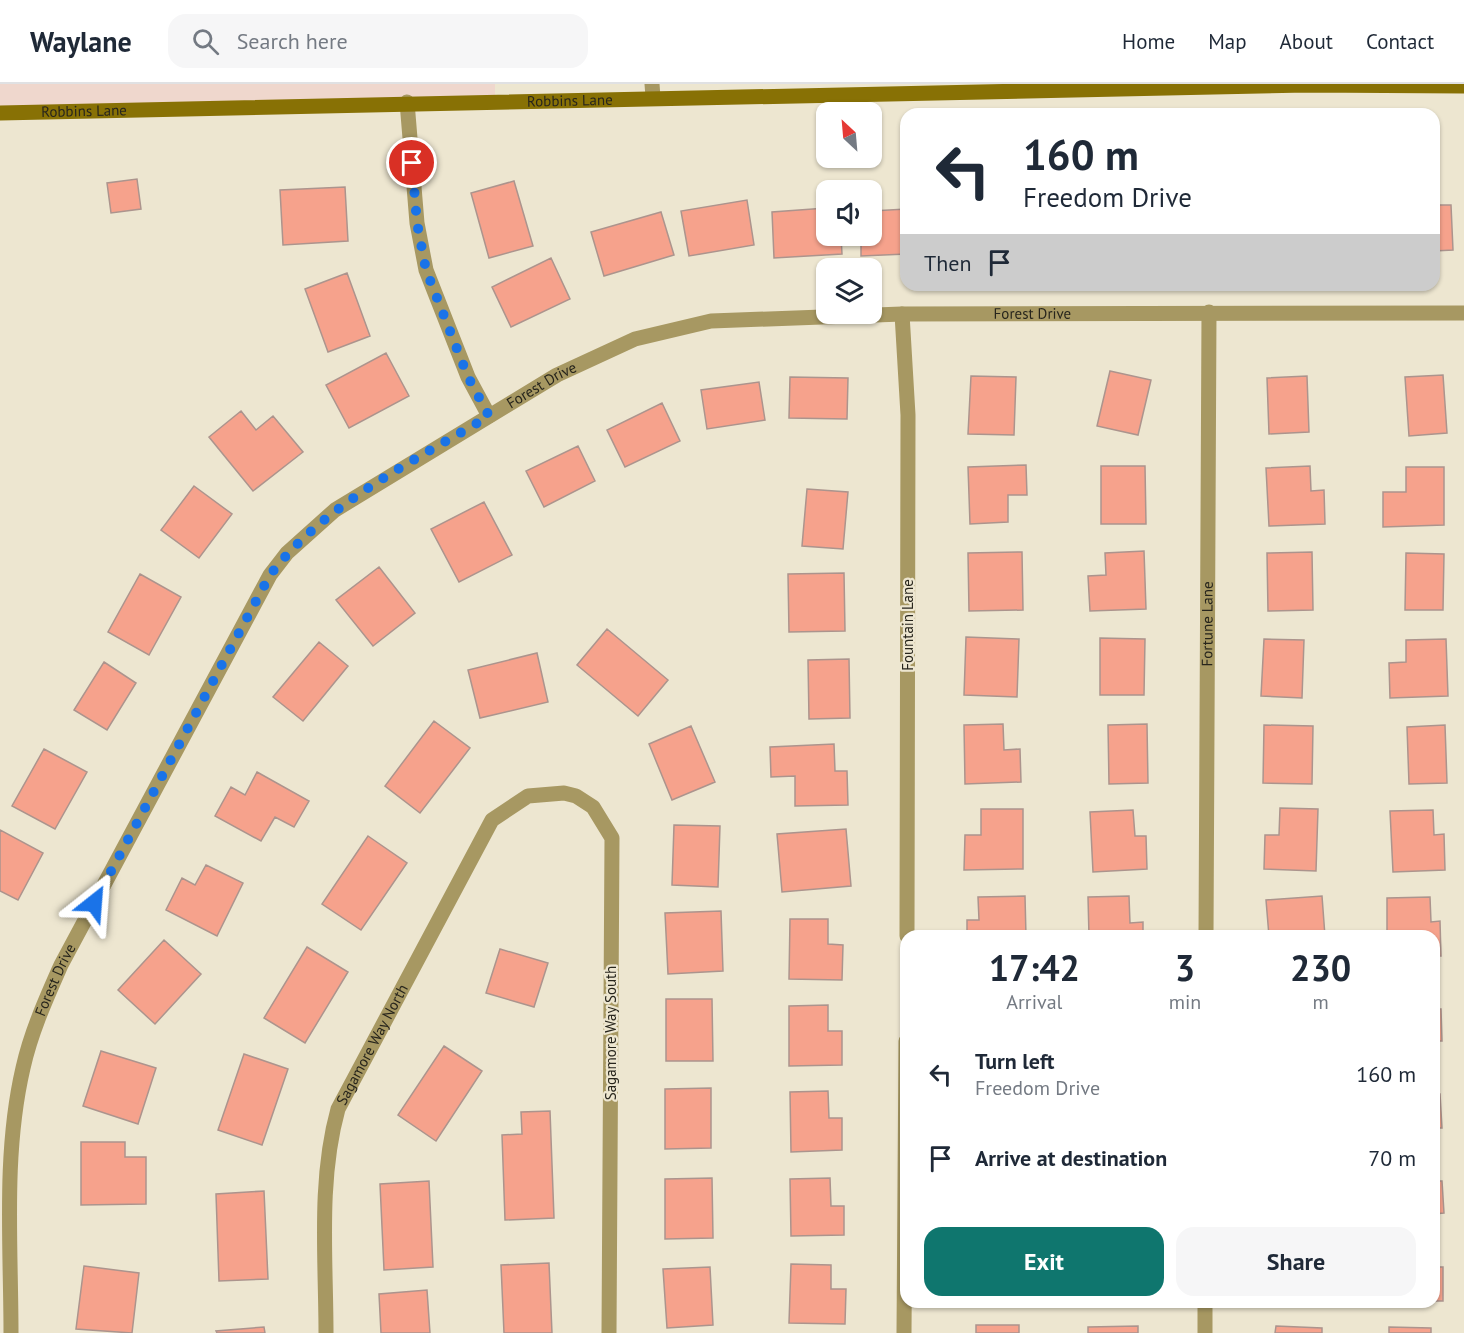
<!DOCTYPE html>
<style>
body{margin:0;font-family:"PT Sans",sans-serif;background:#f6f6f7;color:#1f2937;height:100vh;display:flex;flex-direction:column;font-size:22px;white-space:nowrap}
*{box-sizing:border-box;margin:0}
p{font-size:20px;color:#747a83}
.icon{flex:none;width:33px;height:33px;fill:none;stroke:currentColor;stroke-width:2;stroke-linecap:round;stroke-linejoin:round}
.map{position:relative;flex:1;overflow:hidden}
.sheet{position:absolute;left:900px;top:846px;width:540px;height:378px;display:flex;flex-direction:column;background:#fff;border-radius:18px;box-shadow:0 2px 4px #0004}
.sheet>*{flex:none}
.hud{position:absolute;left:900px;top:24px;width:540px;height:183px;border-radius:18px;box-shadow:0 2px 4px #0004;background:#fff;color:#1f2937;overflow:hidden}
.needle{width:39px;rotate:334deg}
.tools{position:absolute;left:816px;top:18px;display:grid;gap:12px}
.tools a{display:grid;place-items:center;width:66px;height:66px;border-radius:12px;background:#fff;box-shadow:0 2px 4px #0004;font-size:30px}
.pin{position:absolute;display:grid;place-items:center;width:51px;height:51px;color:#fff;margin:-26px;border:3px solid #fff;border-radius:50%;box-shadow:0 2px 6px #0007}
.me{position:absolute;width:66px;margin:-33px;rotate:28deg;stroke-linejoin:round;filter:drop-shadow(0 0 4px #0008)}
.turn{display:flex;align-items:center;gap:21px;height:126px;padding:0 24px;font-size:27px}
.turn .icon{width:78px;height:78px;stroke-width:2.5}
.turn b{display:block;font-size:42px;line-height:51px}
.then{display:flex;align-items:center;height:57px;padding:0 24px;background:#0003;gap:12px;font-size:22px}
.eta{display:flex;justify-content:space-evenly;align-items:center;height:102px;text-align:center}
.eta b{font-size:36px;font-weight:800;line-height:42px}
.primary-button{display:flex;gap:12px;margin-top:auto;padding:12px 24px}
.primary-button a{flex:1;height:69px;border-radius:18px;background:#0f766e;color:#fff;font-size:24px;font-weight:800;line-height:69px;text-align:center}
.primary-button a+a{background:#f6f6f7;color:#1f2937}
ul{padding:0;list-style:none}
li{display:flex;align-items:center;gap:18px;height:84px;padding:0 24px}
li div{flex:1}
li b{display:block;font-size:22px}
li em{font-style:normal}
header{display:flex;align-items:center;gap:36px;box-sizing:border-box;height:84px;padding:0 30px;background:#fff;border-bottom:2px solid #e0e1e3}
header strong{font-size:28px}
nav{display:flex;gap:33px;margin-inline-start:auto;font-size:21px}
.search{width:420px;height:54px;background:#f6f6f7;display:flex;align-items:center;gap:15px;box-sizing:border-box;padding:0 21px;border-radius:18px;color:#747a83;font-size:22px}
.map>svg:first-child{display:block}
.education{fill:#efd7cd}
.building{fill:#f6a28c;stroke:#ac948d;stroke-width:1.5}
.lines{fill:none;stroke-linecap:round;stroke-linejoin:round}
.street{stroke:#a79862;stroke-width:15}
.secondary{stroke:#887105;stroke-width:15}
.route{stroke:#1a73e8;stroke-width:10;stroke-dasharray:0 18}
.labels{text-anchor:middle;stroke-width:4.5;stroke-linejoin:round;paint-order:stroke}
.street-label{font-size:15px;fill:#27251c;stroke:#ede6d0}
</style>
<header>
<strong>Waylane</strong>
<div class="search"><svg class="icon" aria-label="search" viewBox="0 0 24 24"><circle cx="10" cy="10" r="6"/><path d="M15 15l6 6"/></svg>Search here</div>
<nav><a>Home</a><a>Map</a><a>About</a><a>Contact</a></nav>
</header>
<div class="map">
<svg width="1464" height="1249" viewBox="0 0 1464 1249">
<rect width="100%" height="100%" fill="#ede6d0"/>
<!-- education -->
<path class="education" d="M 0,0 L 495,0 L 495,17 L 0,29 Z"/>
<!-- building -->
<path class="building" d="M 137,95 L 141,125 L 111,129 L 107,99 Z
M 514,97 L 533,162 L 489,174 L 471,109 Z
M 345,103 L 348,157 L 283,161 L 280,106 Z
M 747,116 L 754,161 L 689,172 L 681,127 Z
M 1434,121 L 1451,121 L 1453,166 L 1434,167 Z
M 826,124 L 826,152 L 841,152 L 842,170 L 774,174 L 772,128 Z
M 906,125 L 906,170 L 861,172 L 861,152 L 872,152 L 872,127 Z
M 661,128 L 674,171 L 604,192 L 591,148 Z
M 551,174 L 570,215 L 511,243 L 492,203 Z
M 347,189 L 370,252 L 328,268 L 305,205 Z
M 386,269 L 409,312 L 349,344 L 326,301 Z
M 1110,287 L 1151,296 L 1138,351 L 1097,342 Z
M 1443,291 L 1447,349 L 1409,352 L 1405,293 Z
M 971,292 L 1016,293 L 1014,351 L 968,350 Z
M 1307,292 L 1309,348 L 1269,350 L 1267,294 Z
M 790,293 L 848,294 L 847,335 L 789,334 Z
M 759,298 L 765,336 L 707,345 L 701,306 Z
M 662,319 L 680,357 L 625,383 L 607,346 Z
M 241,327 L 256,346 L 273,332 L 303,368 L 253,407 L 209,353 Z
M 578,362 L 595,397 L 544,423 L 526,387 Z
M 1026,381 L 1027,411 L 1008,411 L 1008,438 L 970,440 L 968,383 Z
M 1101,382 L 1145,382 L 1146,440 L 1101,440 Z
M 1310,382 L 1311,407 L 1324,406 L 1325,440 L 1269,442 L 1266,384 Z
M 1406,383 L 1444,383 L 1444,441 L 1383,443 L 1383,408 L 1406,408 Z
M 194,402 L 232,430 L 199,474 L 161,446 Z
M 807,405 L 848,408 L 843,465 L 802,462 Z
M 484,418 L 512,471 L 459,498 L 431,445 Z
M 1144,467 L 1146,525 L 1090,527 L 1088,492 L 1106,491 L 1105,469 Z
M 1022,468 L 1023,526 L 969,527 L 968,469 Z
M 1312,468 L 1313,526 L 1268,527 L 1267,469 Z
M 1406,469 L 1444,470 L 1443,526 L 1405,526 Z
M 379,483 L 415,529 L 373,562 L 336,516 Z
M 844,489 L 845,547 L 789,548 L 788,490 Z
M 140,490 L 181,513 L 149,571 L 108,548 Z
M 607,545 L 668,596 L 638,632 L 577,581 Z
M 966,553 L 1019,555 L 1017,613 L 964,611 Z
M 1100,554 L 1145,555 L 1144,611 L 1100,611 Z
M 1264,555 L 1304,556 L 1302,614 L 1261,612 Z
M 1446,555 L 1448,612 L 1390,614 L 1389,579 L 1406,578 L 1406,556 Z
M 319,558 L 348,582 L 303,637 L 273,613 Z
M 537,569 L 548,618 L 480,634 L 468,586 Z
M 849,575 L 850,634 L 809,635 L 808,576 Z
M 104,578 L 136,599 L 107,646 L 74,626 Z
M 434,637 L 470,664 L 420,729 L 385,702 Z
M 1003,640 L 1004,666 L 1020,665 L 1021,698 L 965,700 L 964,641 Z
M 1147,640 L 1148,699 L 1109,700 L 1108,641 Z
M 1264,641 L 1313,642 L 1312,700 L 1263,699 Z
M 1445,641 L 1447,699 L 1409,700 L 1407,643 Z
M 691,642 L 715,698 L 672,716 L 649,660 Z
M 834,660 L 835,687 L 847,687 L 848,721 L 795,722 L 795,692 L 771,693 L 770,663 Z
M 44,665 L 87,688 L 55,745 L 12,722 Z
M 257,688 L 309,717 L 294,743 L 275,733 L 261,757 L 215,732 L 231,703 L 245,711 Z
M 1280,724 L 1318,725 L 1316,787 L 1264,785 L 1265,751 L 1279,751 Z
M 981,725 L 1023,725 L 1023,785 L 964,786 L 965,751 L 981,751 Z
M 1133,726 L 1135,752 L 1146,752 L 1147,785 L 1093,788 L 1090,728 Z
M 1433,726 L 1434,751 L 1444,750 L 1445,786 L 1393,788 L 1390,727 Z
M 674,741 L 720,742 L 718,803 L 672,801 Z
M 846,745 L 851,802 L 782,808 L 777,750 Z
M 0,746 L 43,769 L 18,816 L 0,807 Z
M 368,752 L 407,779 L 361,846 L 322,820 Z
M 206,781 L 243,799 L 217,852 L 166,826 L 182,794 L 195,801 Z
M 1025,812 L 1026,852 L 967,852 L 967,836 L 979,836 L 978,813 Z
M 1129,812 L 1130,839 L 1143,838 L 1143,852 L 1089,852 L 1088,813 Z
M 1322,812 L 1325,852 L 1269,852 L 1266,816 Z
M 1430,813 L 1431,838 L 1440,837 L 1441,872 L 1434,872 L 1434,852 L 1387,852 L 1387,814 Z
M 721,827 L 723,887 L 668,890 L 665,829 Z
M 790,835 L 828,835 L 828,860 L 843,861 L 842,896 L 789,895 Z
M 164,856 L 201,890 L 155,940 L 118,906 Z
M 307,863 L 348,888 L 305,959 L 264,934 Z
M 500,865 L 548,879 L 534,923 L 486,909 Z
M 666,915 L 712,915 L 713,977 L 666,977 Z
M 828,921 L 828,947 L 842,947 L 842,981 L 789,982 L 789,922 Z
M 1434,925 L 1441,925 L 1442,957 L 1434,957 Z
M 444,962 L 482,987 L 436,1057 L 398,1031 Z
M 101,967 L 156,984 L 138,1040 L 83,1022 Z
M 244,970 L 288,985 L 262,1061 L 218,1046 Z
M 711,1004 L 711,1064 L 665,1065 L 665,1005 Z
M 828,1007 L 829,1034 L 842,1034 L 842,1066 L 791,1068 L 790,1008 Z
M 1434,1010 L 1440,1010 L 1442,1044 L 1434,1044 Z
M 550,1027 L 554,1134 L 505,1136 L 502,1051 L 522,1050 L 521,1028 Z
M 81,1058 L 125,1058 L 125,1073 L 146,1073 L 146,1120 L 81,1121 Z
M 712,1094 L 713,1154 L 665,1155 L 665,1095 Z
M 830,1094 L 831,1122 L 844,1122 L 844,1151 L 791,1152 L 790,1095 Z
M 429,1097 L 433,1183 L 384,1186 L 380,1100 Z
M 1434,1097 L 1442,1097 L 1444,1129 L 1434,1130 Z
M 264,1107 L 268,1195 L 219,1197 L 216,1110 Z
M 549,1179 L 552,1249 L 504,1249 L 501,1181 Z
M 791,1180 L 831,1181 L 831,1205 L 846,1205 L 845,1240 L 789,1239 Z
M 84,1182 L 139,1189 L 132,1249 L 76,1245 Z
M 710,1183 L 713,1241 L 667,1244 L 663,1185 Z
M 1434,1183 L 1443,1183 L 1443,1217 L 1434,1217 Z
M 427,1206 L 430,1249 L 381,1249 L 379,1210 Z
M 976,1241 L 1019,1241 L 1019,1249 L 976,1249 Z
M 1138,1242 L 1138,1249 L 1088,1249 L 1088,1243 Z
M 1276,1242 L 1322,1244 L 1322,1249 L 1275,1249 Z
M 264,1243 L 265,1249 L 217,1249 L 216,1247 Z
M 1389,1243 L 1431,1244 L 1431,1249 L 1389,1249 Z"/>
<g class="lines">
<!-- street -->
<g class="street">
<path d="M 652,0 L 653,13"/>
<path d="M 407,18 L 417,139 L 426,186 L 468,293 L 489,332"/>
<path d="M 902,230 L 908,331 L 907,852"/>
<path id="s1" d="M 1206,852 L 1209,228"/>
<path id="s2" d="M 11,1249 C 11,1162 3,1070 23,984 C 31,948 46,915 61,881 L 270,491 L 287,469 L 335,426 L 557,291 L 635,255 L 711,237 L 902,230 L 1464,229"/>
<path id="s3" d="M 326,1249 C 326,1175 318,1097 338,1025 L 492,736 L 528,712 L 564,709 L 576,712 L 593,723 L 612,754 L 609,1249"/>
<path d="M 904,1249 L 906,957"/>
<path d="M 1205,1249 L 1205,1218"/>
</g>
<!-- secondary -->
<path class="secondary" id="s4" d="M 0,29 L 1306,1 L 1464,2"/>
</g>
<g class="lines">
<!-- route -->
<path class="route" d="M 94,819 L 270,491 C 325,419 413,378 489,332 L 468,293 L 426,186 L 417,139 L 412,79"/>
</g>
<g class="labels">
<!-- street labels -->
<g class="street-label">
<text dy="5" stroke="none"><textPath href="#s4" startOffset="570">Robbins Lane</textPath></text>
<text dy="5" stroke="none"><textPath href="#s4" startOffset="84">Robbins Lane</textPath></text>
<text dy="5" stroke="none"><textPath href="#s2" startOffset="1656">Forest Drive</textPath></text>
<text dy="5" stroke="none"><textPath href="#s2" startOffset="1152">Forest Drive</textPath></text>
<text dy="5" stroke="none"><textPath href="#s1" startOffset="312">Fortune Lane</textPath></text>
<text transform="translate(908 541) rotate(-90)" y="5">Fountain Lane</text>
<text dy="5" stroke="none"><textPath href="#s2" startOffset="360">Forest Drive</textPath></text>
<text transform="translate(611 949) rotate(-90)" y="5">Sagamore Way South</text>
<text dy="5" stroke="none"><textPath href="#s3" startOffset="298">Sagamore Way North</textPath></text>
</g>
</g>
</svg>
<div class="tools">
<a><svg class="needle" viewBox="-14 -14 28 28"><path d="M0-13l5 13h-10z" fill="#e53935"/><path d="M0 13l5-13h-10z" fill="#747a83"/></svg></a>
<a><svg class="icon" aria-label="sound" viewBox="0 0 24 24"><path d="M4 9h4l5-4v14l-5-4H4zM17 9q2 3 0 6"/></svg></a>
<a><svg class="icon" aria-label="layers" viewBox="0 0 24 24"><path d="M12 4l9 5-9 5-9-5zM3 14l9 5 9-5"/></svg></a>
</div>
<div class="pin" style="left:412px;top:79px;background:#d93025"><svg class="icon" aria-label="arrive" viewBox="0 0 24 24"><path d="M6 21V4h12l-3 4 3 4H6"/></svg></div>
<svg class="me" style="left:94px;top:819px" viewBox="-20 -20 40 40"><path d="M0-17L14 15 0 8-14 15z" fill="#1a73e8" stroke="#fff" stroke-width="4"/></svg>
<div class="hud">
<div class="turn"><svg class="icon" aria-label="left" viewBox="0 0 24 24"><path d="M17 20v-9H6M10 6l-5 5 5 5"/></svg><div><b>160 m</b>Freedom Drive</div></div>
<div class="then">Then<svg class="icon" aria-label="arrive" viewBox="0 0 24 24"><path d="M6 21V4h12l-3 4 3 4H6"/></svg></div>
</div>
<section class="sheet">
<div class="eta">
<div><b>17:42</b><p>Arrival</p></div>
<div><b>3</b><p>min</p></div>
<div><b>230</b><p>m</p></div>
</div>
<ul>
<li><svg class="icon" aria-label="left" viewBox="0 0 24 24"><path d="M17 20v-9H6M10 6l-5 5 5 5"/></svg><div><b>Turn left</b><p>Freedom Drive</p></div><em>160 m</em></li>
<li><svg class="icon" aria-label="arrive" viewBox="0 0 24 24"><path d="M6 21V4h12l-3 4 3 4H6"/></svg><div><b>Arrive at destination</b></div><em>70 m</em></li>
</ul>
<div class="primary-button"><a>Exit</a><a>Share</a></div>
</section>
</div>
